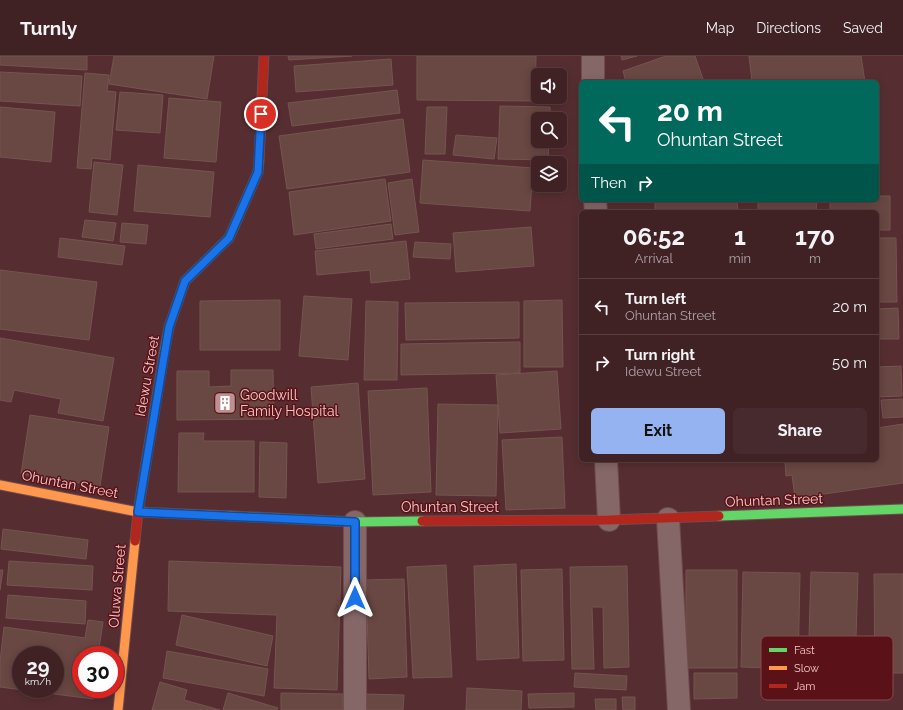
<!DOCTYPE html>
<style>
body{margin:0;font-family:Raleway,sans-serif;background:#472a2d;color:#f1f3f6;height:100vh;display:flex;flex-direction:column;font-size:15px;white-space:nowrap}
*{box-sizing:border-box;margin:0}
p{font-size:13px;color:#aea4a7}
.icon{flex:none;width:22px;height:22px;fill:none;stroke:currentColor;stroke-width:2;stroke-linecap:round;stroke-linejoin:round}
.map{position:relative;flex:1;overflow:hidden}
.details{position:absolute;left:579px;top:154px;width:300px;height:252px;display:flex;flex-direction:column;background:#402225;border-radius:6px;box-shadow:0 2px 10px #0003,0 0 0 1px #593f42}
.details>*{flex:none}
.guide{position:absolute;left:579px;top:24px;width:300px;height:122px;border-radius:6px;box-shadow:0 2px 10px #0003,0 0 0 1px #593f42;background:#00695c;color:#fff;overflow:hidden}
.fabs{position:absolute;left:531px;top:12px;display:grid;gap:8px}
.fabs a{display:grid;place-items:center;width:36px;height:36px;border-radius:6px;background:#402225;box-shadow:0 2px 10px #0003,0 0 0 1px #593f42;font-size:20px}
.speed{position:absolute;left:12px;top:590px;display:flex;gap:8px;font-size:20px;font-weight:700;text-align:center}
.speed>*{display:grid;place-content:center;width:52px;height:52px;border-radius:50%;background:#402225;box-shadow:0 2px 10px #0003,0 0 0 1px #593f42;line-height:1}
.speed small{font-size:10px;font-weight:400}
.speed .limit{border:6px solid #d22;background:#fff;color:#111}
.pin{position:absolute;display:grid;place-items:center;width:34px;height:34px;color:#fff;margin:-17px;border:2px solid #fff;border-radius:50%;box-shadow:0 1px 4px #0007}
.me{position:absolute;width:44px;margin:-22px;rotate:0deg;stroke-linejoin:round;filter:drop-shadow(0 0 3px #0008)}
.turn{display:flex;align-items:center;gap:14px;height:84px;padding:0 12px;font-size:18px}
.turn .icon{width:52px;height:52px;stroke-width:2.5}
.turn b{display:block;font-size:28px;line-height:34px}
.then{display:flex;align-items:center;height:38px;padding:0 12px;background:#0003;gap:8px;font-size:15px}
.eta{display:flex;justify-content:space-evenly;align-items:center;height:68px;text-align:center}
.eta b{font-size:24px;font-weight:700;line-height:28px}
.button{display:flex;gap:8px;margin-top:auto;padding:8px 12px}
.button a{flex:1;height:46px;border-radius:6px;background:#95b2f1;color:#111;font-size:16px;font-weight:700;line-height:46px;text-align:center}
.button a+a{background:#472a2d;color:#f1f3f6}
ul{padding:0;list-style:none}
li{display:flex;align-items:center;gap:12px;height:56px;padding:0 12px;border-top:1px solid #593f42}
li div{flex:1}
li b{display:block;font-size:15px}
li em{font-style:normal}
header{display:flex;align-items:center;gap:24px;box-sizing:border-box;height:56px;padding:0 20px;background:#402225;border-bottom:1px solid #593f42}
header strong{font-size:19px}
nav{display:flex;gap:22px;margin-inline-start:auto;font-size:14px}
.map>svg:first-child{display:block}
.building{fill:#694742;stroke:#755451;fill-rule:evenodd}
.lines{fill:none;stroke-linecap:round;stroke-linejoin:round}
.street-casing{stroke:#704c4f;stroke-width:24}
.fast-casing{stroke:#704c4f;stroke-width:11}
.slow-casing{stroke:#704c4f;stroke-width:11}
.jam-casing{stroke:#704c4f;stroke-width:11}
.street{stroke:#866768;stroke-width:22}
.fast{stroke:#63d668;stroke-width:9}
.slow{stroke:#ff974d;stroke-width:9}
.jam{stroke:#b3261e;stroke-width:9}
.route-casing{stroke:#114b97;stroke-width:10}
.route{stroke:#1a73e8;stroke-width:7}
.labels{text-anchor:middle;stroke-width:3;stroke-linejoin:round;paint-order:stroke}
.street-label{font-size:14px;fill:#f4c7c5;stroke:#5a1218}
.poi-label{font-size:14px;fill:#f4c7c5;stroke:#5a1218;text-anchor:start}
.key{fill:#5a1218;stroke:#88484c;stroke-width:1}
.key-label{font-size:11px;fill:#f4c7c5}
</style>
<header>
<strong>Turnly</strong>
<nav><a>Map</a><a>Directions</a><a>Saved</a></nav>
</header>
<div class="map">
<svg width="903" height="654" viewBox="0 0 903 654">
<rect width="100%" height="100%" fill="#562e31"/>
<!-- building -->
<path class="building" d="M 0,0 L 87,0 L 87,14 L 0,9 Z
M 114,0 L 214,0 L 207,43 L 109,28 Z
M 288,0 L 352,0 L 289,4 Z
M 417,0 L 536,0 L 535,45 L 417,44 Z
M 621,0 L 637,0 L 622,4 Z
M 666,0 L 695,0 L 704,26 L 626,26 L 623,15 Z
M 749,0 L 861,0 L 865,26 L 752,26 Z
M 391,3 L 393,29 L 296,36 L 294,10 Z
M 0,16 L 82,20 L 80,50 L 0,45 Z
M 85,17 L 109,19 L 107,35 L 116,36 L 110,104 L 92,102 L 91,113 L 77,112 Z
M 397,34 L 400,57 L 292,70 L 288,47 Z
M 120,36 L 163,39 L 160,77 L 116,74 Z
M 169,42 L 221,46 L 216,106 L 164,102 Z
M 500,50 L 550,51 L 550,63 L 538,63 L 538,85 L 549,85 L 548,104 L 498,103 Z
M 0,51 L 55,56 L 51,106 L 0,101 Z
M 427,51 L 447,51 L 445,98 L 425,98 Z
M 403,63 L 410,116 L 287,133 L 279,80 Z
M 456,79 L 497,82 L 494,103 L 453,99 Z
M 423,104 L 533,112 L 530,155 L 420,147 Z
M 94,106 L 123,109 L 117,159 L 89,156 Z
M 138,109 L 214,116 L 210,161 L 134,155 Z
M 385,123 L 391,165 L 294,179 L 289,136 Z
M 412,123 L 419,176 L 395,179 L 388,127 Z
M 877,140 L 890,140 L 890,174 L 877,174 L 877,156 L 830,156 L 830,146 L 876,147 Z
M 655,144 L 737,144 L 738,156 L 655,156 Z
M 758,144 L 817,144 L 816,156 L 758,156 Z
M 85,164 L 116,167 L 113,185 L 82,181 Z
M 122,167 L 148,169 L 146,188 L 120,186 Z
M 391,168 L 393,183 L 316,193 L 314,178 Z
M 531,171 L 534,210 L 456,216 L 453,177 Z
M 60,182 L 125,190 L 122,209 L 58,201 Z
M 877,182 L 896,182 L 897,246 L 877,246 Z
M 406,185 L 410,223 L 371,227 L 370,214 L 317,219 L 315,195 Z
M 415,186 L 451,188 L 450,203 L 413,201 Z
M 0,214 L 97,226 L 89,284 L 0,273 Z
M 304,240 L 352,243 L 348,304 L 299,300 Z
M 280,244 L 280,294 L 200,294 L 200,245 Z
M 562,244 L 563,311 L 524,311 L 524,245 Z
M 366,245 L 398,246 L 397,324 L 364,324 Z
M 519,246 L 519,282 L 406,284 L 405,247 Z
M 898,252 L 899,283 L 877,283 L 877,253 Z
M 0,282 L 114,302 L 103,365 L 58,357 L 61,343 L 14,334 L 11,346 L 0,344 Z
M 520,286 L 520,317 L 401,319 L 401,288 Z
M 901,310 L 902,340 L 877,341 L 877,311 Z
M 231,314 L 273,314 L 274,363 L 177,364 L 177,315 L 209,315 L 209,331 L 231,330 Z
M 557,315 L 561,373 L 500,377 L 496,319 Z
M 358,327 L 365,423 L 318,427 L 311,331 Z
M 427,332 L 431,436 L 373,439 L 368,335 Z
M 903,343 L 903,361 L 883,362 L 881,344 Z
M 438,348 L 498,349 L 496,440 L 436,439 Z
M 30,359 L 109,371 L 100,430 L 21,418 Z
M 903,368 L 903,427 L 795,442 L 792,419 L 786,420 L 785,407 L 794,404 L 877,404 L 877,372 Z
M 179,377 L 204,377 L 203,385 L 254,385 L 254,436 L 178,436 Z
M 562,381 L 565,452 L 506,454 L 502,384 Z
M 260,386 L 287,387 L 286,442 L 259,441 Z
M 3,473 L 88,484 L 86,503 L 1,493 Z
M 9,505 L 93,510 L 92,534 L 7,529 Z
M 169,505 L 341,511 L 337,634 L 274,632 L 277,559 L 168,555 Z
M 516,508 L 519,602 L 477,604 L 474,510 Z
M 446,509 L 452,621 L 413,622 L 407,511 Z
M 627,510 L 629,611 L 604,612 L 603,551 L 592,551 L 594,613 L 572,613 L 570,511 Z
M 562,513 L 564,604 L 523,605 L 521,514 Z
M 0,514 L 3,514 L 0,534 Z
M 686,514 L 737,514 L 737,612 L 686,612 Z
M 743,516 L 800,517 L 798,613 L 741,611 Z
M 811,516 L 858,517 L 855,614 L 808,612 Z
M 874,518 L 903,518 L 903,617 L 875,617 Z
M 404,523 L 407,621 L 369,623 L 366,524 Z
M 8,539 L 86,545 L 85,568 L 6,562 Z
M 182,559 L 273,580 L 267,610 L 176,589 Z
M 88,564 L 103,566 L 98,599 L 81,599 L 81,633 L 94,633 L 93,643 L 0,631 L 0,606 L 4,571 L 85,582 ZM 21,599 L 55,599 L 55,633 L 21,633 Z
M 167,595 L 268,613 L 264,640 L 163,622 Z
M 575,617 L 627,620 L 626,634 L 574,631 Z
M 694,617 L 737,617 L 737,642 L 694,643 Z
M 160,626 L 187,634 L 184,644 L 220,654 L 152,654 Z
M 467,632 L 522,635 L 521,654 L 466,654 Z
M 228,637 L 278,652 L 277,654 L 223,654 Z
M 281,637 L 343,638 L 343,654 L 281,654 Z
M 574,637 L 574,651 L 529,652 L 528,638 Z
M 364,638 L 404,639 L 403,654 L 364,654 Z
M 622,641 L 635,641 L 635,654 L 623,654 Z
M 595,643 L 616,643 L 616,654 L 596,654 Z"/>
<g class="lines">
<!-- street casing -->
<g class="street-casing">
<path id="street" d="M 593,0 L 593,26
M 595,144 L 596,156
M 606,404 L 609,464
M 668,463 L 679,654
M 355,466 L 355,654"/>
</g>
<!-- fast casing -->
<g class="fast-casing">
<path id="fast" d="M 164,298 L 169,271 L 185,225 L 229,182 L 258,116 L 259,104
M 231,460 L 355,466 L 422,465
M 719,460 L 903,453"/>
</g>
<!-- slow casing -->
<g class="slow-casing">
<path id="slow" d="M 0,429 L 138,456 L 231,460
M 118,654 L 135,485"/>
</g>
<!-- jam casing -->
<g class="jam-casing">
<path id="jam" d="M 259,104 L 264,0
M 422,465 L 609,464 L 719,460
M 135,485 L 138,456 L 164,298"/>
</g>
<!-- street -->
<use href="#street" class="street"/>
<!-- fast -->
<use href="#fast" class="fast"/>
<!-- slow -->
<use href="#slow" class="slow"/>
<!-- jam -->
<use href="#jam" class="jam"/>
</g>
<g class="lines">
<!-- route casing -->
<g class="route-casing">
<path id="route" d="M 261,58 L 258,116 L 229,182 L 185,225 L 169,271 L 138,456 L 355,466 L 355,542"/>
</g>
<!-- route -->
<use href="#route" class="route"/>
</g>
<!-- icons -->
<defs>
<g id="building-square" transform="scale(1.15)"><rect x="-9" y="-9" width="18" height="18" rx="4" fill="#bd9191" stroke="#5a1218"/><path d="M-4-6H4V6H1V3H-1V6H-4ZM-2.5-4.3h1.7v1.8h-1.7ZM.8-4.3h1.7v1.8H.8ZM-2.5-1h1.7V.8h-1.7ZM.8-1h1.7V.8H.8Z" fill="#fff"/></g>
</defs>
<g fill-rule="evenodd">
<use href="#building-square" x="225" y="347"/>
</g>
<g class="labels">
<!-- street labels -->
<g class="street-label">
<text transform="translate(147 320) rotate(-80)" y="5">Idewu Street</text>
<text transform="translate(70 428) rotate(11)" y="5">Ohuntan Street</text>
<text transform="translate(774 444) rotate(-2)" y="5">Ohuntan Street</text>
<text x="450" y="456">Ohuntan Street</text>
<text transform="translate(117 530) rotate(-85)" y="5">Oluwa Street</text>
</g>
<!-- poi labels -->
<g class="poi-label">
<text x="240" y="344">Goodwill<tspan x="240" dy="16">Family Hospital</tspan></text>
</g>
</g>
<!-- legend -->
<rect x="761" y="580" width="132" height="64" rx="6" class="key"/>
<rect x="769" y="592" width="18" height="4" fill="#63d668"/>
<rect x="769" y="610" width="18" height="4" fill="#ff974d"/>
<rect x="769" y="628" width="18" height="4" fill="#b3261e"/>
<g class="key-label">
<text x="794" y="598">Fast</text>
<text x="794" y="616">Slow</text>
<text x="794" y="634">Jam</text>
</g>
</svg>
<div class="fabs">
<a><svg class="icon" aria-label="sound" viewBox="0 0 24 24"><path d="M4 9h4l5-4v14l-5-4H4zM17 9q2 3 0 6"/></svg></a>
<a><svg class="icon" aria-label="search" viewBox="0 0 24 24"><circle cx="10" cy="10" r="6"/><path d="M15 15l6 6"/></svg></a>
<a><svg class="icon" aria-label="layers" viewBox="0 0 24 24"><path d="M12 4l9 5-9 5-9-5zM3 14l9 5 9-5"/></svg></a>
</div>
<div class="speed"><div>29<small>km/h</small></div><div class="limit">30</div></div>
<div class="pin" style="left:261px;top:58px;background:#d93025"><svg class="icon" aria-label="arrive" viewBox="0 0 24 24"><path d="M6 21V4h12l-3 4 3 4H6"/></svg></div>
<svg class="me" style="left:355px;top:542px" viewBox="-20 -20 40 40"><path d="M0-17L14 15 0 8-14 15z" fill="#1a73e8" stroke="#fff" stroke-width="4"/></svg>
<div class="guide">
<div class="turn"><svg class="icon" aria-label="left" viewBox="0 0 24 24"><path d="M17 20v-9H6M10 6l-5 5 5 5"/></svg><div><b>20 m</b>Ohuntan Street</div></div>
<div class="then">Then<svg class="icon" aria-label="right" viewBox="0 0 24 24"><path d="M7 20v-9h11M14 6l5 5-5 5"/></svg></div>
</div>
<section class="details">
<div class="eta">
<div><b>06:52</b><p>Arrival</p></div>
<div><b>1</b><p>min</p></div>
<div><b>170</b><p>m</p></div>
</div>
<ul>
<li><svg class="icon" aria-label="left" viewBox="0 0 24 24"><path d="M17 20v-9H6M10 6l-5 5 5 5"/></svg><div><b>Turn left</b><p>Ohuntan Street</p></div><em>20 m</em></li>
<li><svg class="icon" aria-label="right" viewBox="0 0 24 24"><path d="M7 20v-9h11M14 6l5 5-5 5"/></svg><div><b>Turn right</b><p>Idewu Street</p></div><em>50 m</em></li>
</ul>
<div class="button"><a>Exit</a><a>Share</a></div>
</section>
</div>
